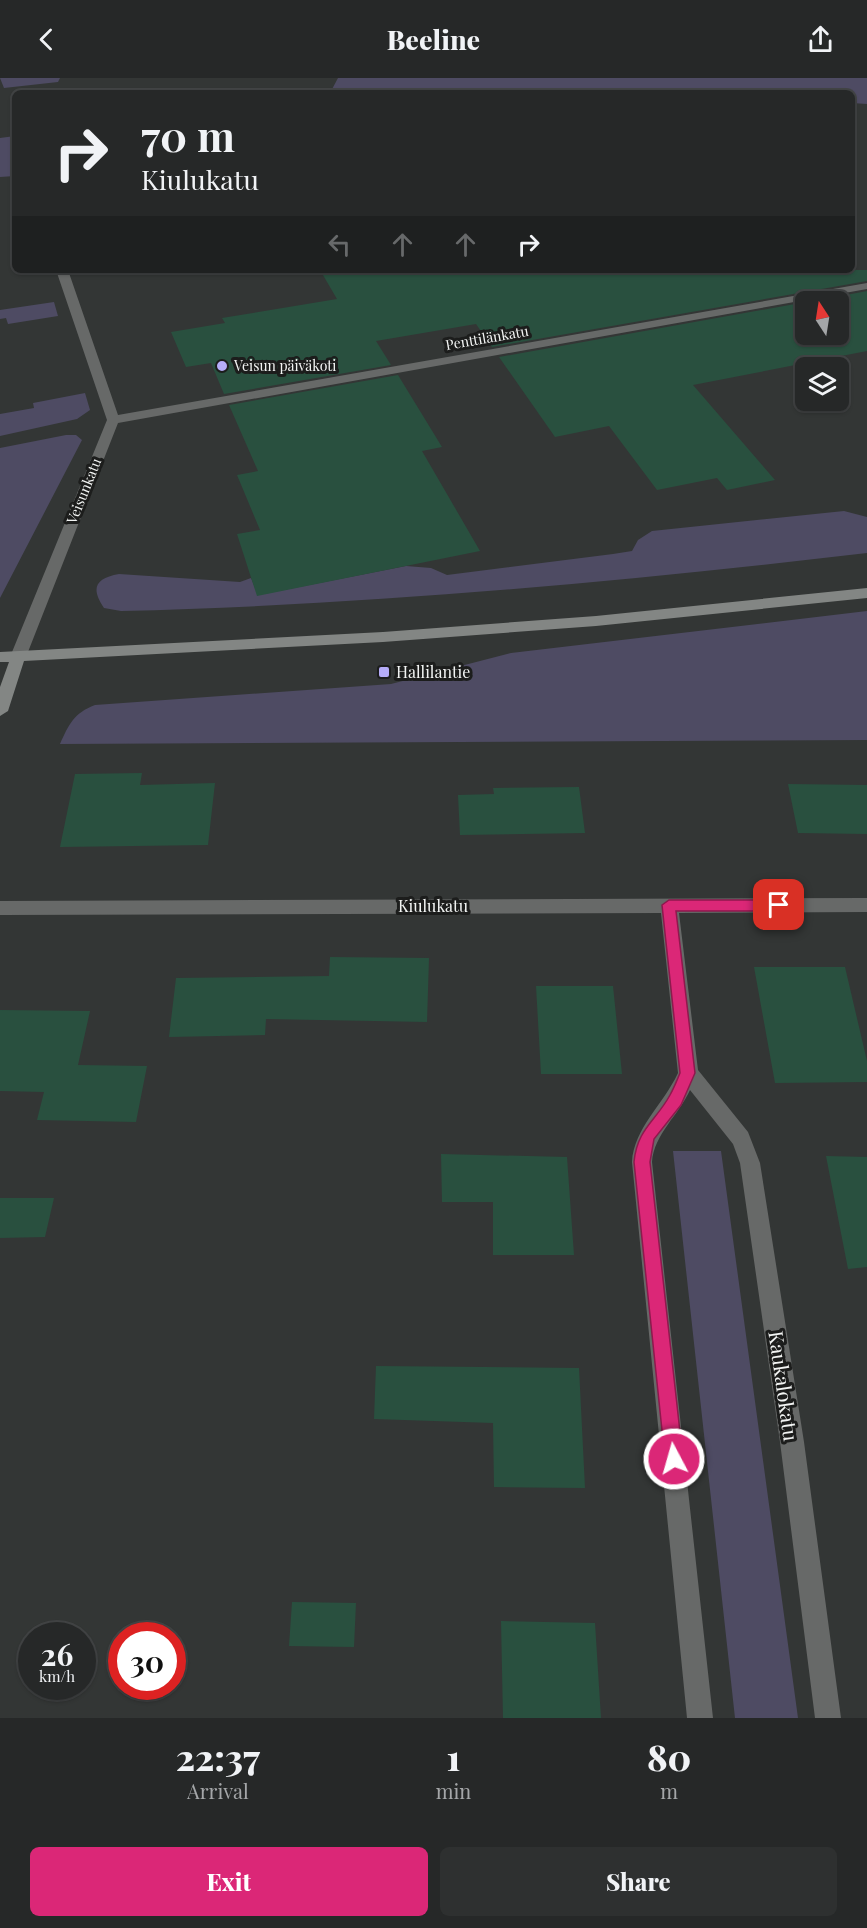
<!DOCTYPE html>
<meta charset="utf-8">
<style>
body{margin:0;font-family:"Playfair Display",serif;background:#2e3030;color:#f1f3f6;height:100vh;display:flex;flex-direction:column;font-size:22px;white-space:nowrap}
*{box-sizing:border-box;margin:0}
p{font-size:20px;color:#a4a6a8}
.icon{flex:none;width:33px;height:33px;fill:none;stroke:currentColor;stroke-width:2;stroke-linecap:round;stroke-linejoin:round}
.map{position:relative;height:1640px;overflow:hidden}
.details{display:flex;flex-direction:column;background:#262828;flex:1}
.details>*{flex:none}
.top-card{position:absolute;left:12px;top:12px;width:843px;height:183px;border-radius:9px;box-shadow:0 2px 4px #0004,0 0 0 2px #424445;background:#262828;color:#f1f3f6;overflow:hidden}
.needle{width:39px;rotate:348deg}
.fabs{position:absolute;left:795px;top:213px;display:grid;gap:12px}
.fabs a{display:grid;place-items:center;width:54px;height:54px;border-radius:9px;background:#262828;box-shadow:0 2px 4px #0004,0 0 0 2px #424445;font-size:30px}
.speed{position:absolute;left:18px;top:1544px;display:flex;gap:12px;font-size:30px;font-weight:700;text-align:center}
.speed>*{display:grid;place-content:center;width:78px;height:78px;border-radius:50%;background:#262828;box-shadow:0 2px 4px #0004,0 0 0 2px #424445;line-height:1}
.speed small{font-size:15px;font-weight:400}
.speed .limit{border:9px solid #d22;background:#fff;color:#111}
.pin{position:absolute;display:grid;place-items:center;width:51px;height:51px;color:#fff;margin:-26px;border-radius:12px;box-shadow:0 3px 9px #0006}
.me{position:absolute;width:66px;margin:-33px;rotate:354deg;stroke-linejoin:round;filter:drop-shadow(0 0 4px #0008)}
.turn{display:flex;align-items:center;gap:21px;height:126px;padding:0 30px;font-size:27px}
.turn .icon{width:78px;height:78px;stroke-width:2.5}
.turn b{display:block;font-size:42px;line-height:51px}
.lanes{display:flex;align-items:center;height:57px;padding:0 30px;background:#0003;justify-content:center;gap:30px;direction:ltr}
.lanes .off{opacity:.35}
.eta{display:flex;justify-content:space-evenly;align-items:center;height:102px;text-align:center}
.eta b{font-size:36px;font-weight:800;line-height:42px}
.button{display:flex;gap:12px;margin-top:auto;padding:12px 30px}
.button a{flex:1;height:69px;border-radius:9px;background:#db2777;color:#fff;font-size:24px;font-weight:800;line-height:69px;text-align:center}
.button a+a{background:#2e3030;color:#f1f3f6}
header{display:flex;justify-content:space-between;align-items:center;height:78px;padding:0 30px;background:#262828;font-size:27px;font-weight:800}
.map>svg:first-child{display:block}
.green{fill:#4e4b63}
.building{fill:#29503f}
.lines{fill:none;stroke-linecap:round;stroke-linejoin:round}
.street{fill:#676968;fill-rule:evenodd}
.secondary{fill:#838684;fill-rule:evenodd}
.route{fill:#db2777;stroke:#8e194d;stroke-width:1.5}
.poi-dot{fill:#b5acf8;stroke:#1c1d1c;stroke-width:2}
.labels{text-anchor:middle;stroke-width:6;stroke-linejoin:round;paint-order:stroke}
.far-street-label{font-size:14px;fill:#f2f4f3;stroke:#1c1d1c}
.far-poi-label{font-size:14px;fill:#f2f4f3;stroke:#1c1d1c;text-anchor:start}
.poi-label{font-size:16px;fill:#f2f4f3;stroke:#1c1d1c;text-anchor:start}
.street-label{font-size:16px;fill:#f2f4f3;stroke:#1c1d1c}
.near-street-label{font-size:20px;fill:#f2f4f3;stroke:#1c1d1c}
</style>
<header><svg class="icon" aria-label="back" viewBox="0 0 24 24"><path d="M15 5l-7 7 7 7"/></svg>Beeline<svg class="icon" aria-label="share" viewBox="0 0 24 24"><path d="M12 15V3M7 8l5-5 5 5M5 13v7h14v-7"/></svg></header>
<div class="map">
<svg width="867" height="1640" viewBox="0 0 867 1640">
<rect width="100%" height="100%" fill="#333635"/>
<!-- green -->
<path class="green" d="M 0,0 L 60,0 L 58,4 L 4,10 Z
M 338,0 L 867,0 L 867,26 L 852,25 L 852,15 L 330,15 Z
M 15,58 L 15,98 L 0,99 L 0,60 Z
M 54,224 L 58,238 L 8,246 L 6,240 L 0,241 L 0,232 Z
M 85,315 L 90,332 L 77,341 L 0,358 L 0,336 L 34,330 L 33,325 Z
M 66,357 L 76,357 L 82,362 L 0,520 L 0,370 Z
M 844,433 L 867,439 L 867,475 C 619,504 371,527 121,533 L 104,530 C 90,510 96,500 119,496 L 240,504 L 251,500 L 258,517 L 406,488 L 431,490 L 447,497 L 613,476 L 632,473 L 638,462 L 652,453 Z
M 867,533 L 867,662 L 60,666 C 69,646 74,635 95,627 L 391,606 L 511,575 Z
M 673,1073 L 721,1073 L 798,1640 L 735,1640 Z"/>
<!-- building -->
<path class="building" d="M 320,192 L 867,192 L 867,203 L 492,269 L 476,246 L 376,263 L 391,287 L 224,316 L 211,285 L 186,289 L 171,254 L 225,245 L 222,240 L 337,221 Z
M 867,213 L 867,273 L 693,307 L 775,402 L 727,412 L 717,400 L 657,412 L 609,348 L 555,359 L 499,279 L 806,224 L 806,256 L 838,256 L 838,224 L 810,224 Z
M 398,297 L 442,369 L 422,373 L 480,473 L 257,518 L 237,456 L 260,452 L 237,397 L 258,393 L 229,327 Z
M 142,695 L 140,707 L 215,705 L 208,767 L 60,769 L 75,696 Z
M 788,706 L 867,707 L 867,756 L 798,755 Z
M 579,709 L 585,755 L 460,757 L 458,717 L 494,716 L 493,710 Z
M 330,879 L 429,880 L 427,944 L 266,941 L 265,957 L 169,959 L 176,900 L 329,898 Z
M 754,889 L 845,889 L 867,983 L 867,1004 L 775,1005 Z
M 536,908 L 613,908 L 622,996 L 541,996 Z
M 0,932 L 90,933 L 78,987 L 147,988 L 136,1044 L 37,1042 L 44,1014 L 0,1013 Z
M 441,1076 L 567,1079 L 574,1177 L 493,1177 L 493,1124 L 442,1124 Z
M 826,1078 L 867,1079 L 867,1189 L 848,1191 Z
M 0,1120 L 54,1120 L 45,1159 L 0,1160 Z
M 376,1288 L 579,1290 L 585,1410 L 494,1409 L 493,1345 L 374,1341 Z
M 292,1524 L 356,1525 L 354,1569 L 289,1568 Z
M 501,1543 L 595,1545 L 601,1640 L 503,1640 Z"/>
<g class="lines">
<!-- street -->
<path class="street" d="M 56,192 L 68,192 L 118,337 L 867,205 L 867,211 L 118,345 L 26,579 L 18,584 L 10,579 L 107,342 Z
M 867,820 L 867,834 L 679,835 L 698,992 L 748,1054 L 760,1085 L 804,1364 L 841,1640 L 815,1640 L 780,1364 L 740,1085 L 733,1066 L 690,1012 C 679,1037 654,1056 652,1084 L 713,1640 L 687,1640 L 632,1084 C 634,1050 663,1027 678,995 L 661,835 L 0,837 L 0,823 Z"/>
<!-- secondary -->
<path class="secondary" d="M 867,510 L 867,520 L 596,548 L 383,564 L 24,583 L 8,633 L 0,638 L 0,609 L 9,584 L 0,584 L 0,574 L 383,554 L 596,538 Z"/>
</g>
<!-- route -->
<path class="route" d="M 669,822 L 779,822 L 786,827 L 779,833 L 676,833 L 695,995 L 681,1027 L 654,1061 L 650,1084 L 683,1381 L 680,1387 L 674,1390 L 667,1387 L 665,1381 L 634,1084 C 637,1051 656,1043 670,1017 C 674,1010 677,1002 680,995 L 662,827 Z"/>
<!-- markers -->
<g class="poi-dot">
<circle cx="222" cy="288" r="6"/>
<rect x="378" y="588" width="12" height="12" rx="3"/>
</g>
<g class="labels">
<!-- far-street labels -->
<g class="far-street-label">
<text transform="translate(487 260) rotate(-10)" y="5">Penttilänkatu</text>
<text transform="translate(84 413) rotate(-68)" y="5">Veisunkatu</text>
</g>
<!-- far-poi labels -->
<g class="far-poi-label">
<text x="234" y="293">Veisun päiväkoti</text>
</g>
<!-- poi labels -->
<g class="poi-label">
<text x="396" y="600">Hallilantie</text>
</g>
<!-- street labels -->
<g class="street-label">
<text x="433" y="834">Kiulukatu</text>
</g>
<!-- near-street labels -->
<g class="near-street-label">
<text transform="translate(783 1308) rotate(82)" y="7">Kaukalokatu</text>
</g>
</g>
</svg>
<div class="fabs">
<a><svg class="needle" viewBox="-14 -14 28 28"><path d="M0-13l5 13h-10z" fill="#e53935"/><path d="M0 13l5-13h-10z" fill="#a4a6a8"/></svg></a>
<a><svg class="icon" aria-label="layers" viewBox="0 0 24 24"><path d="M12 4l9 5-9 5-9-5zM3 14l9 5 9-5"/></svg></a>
</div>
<div class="speed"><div>26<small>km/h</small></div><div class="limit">30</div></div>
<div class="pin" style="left:779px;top:827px;background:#d93025"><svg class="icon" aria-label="arrive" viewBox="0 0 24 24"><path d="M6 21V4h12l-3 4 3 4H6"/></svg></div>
<svg class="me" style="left:674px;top:1381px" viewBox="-20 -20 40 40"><circle r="17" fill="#db2777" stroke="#fff" stroke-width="3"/><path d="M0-11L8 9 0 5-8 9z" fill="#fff"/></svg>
<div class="top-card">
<div class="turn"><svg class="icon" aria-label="right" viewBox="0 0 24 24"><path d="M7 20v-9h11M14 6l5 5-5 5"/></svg><div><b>70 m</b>Kiulukatu</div></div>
<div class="lanes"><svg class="icon off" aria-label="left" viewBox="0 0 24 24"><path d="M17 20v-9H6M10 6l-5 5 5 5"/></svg><svg class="icon off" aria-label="ahead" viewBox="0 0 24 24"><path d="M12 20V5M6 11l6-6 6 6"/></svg><svg class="icon off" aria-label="ahead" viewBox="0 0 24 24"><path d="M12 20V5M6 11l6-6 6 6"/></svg><svg class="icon" aria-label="right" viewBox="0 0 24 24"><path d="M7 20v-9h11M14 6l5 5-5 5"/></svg></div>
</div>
</div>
<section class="details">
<div class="eta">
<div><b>22:37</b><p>Arrival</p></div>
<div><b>1</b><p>min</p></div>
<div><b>80</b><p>m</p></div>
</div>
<div class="button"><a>Exit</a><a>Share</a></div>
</section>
